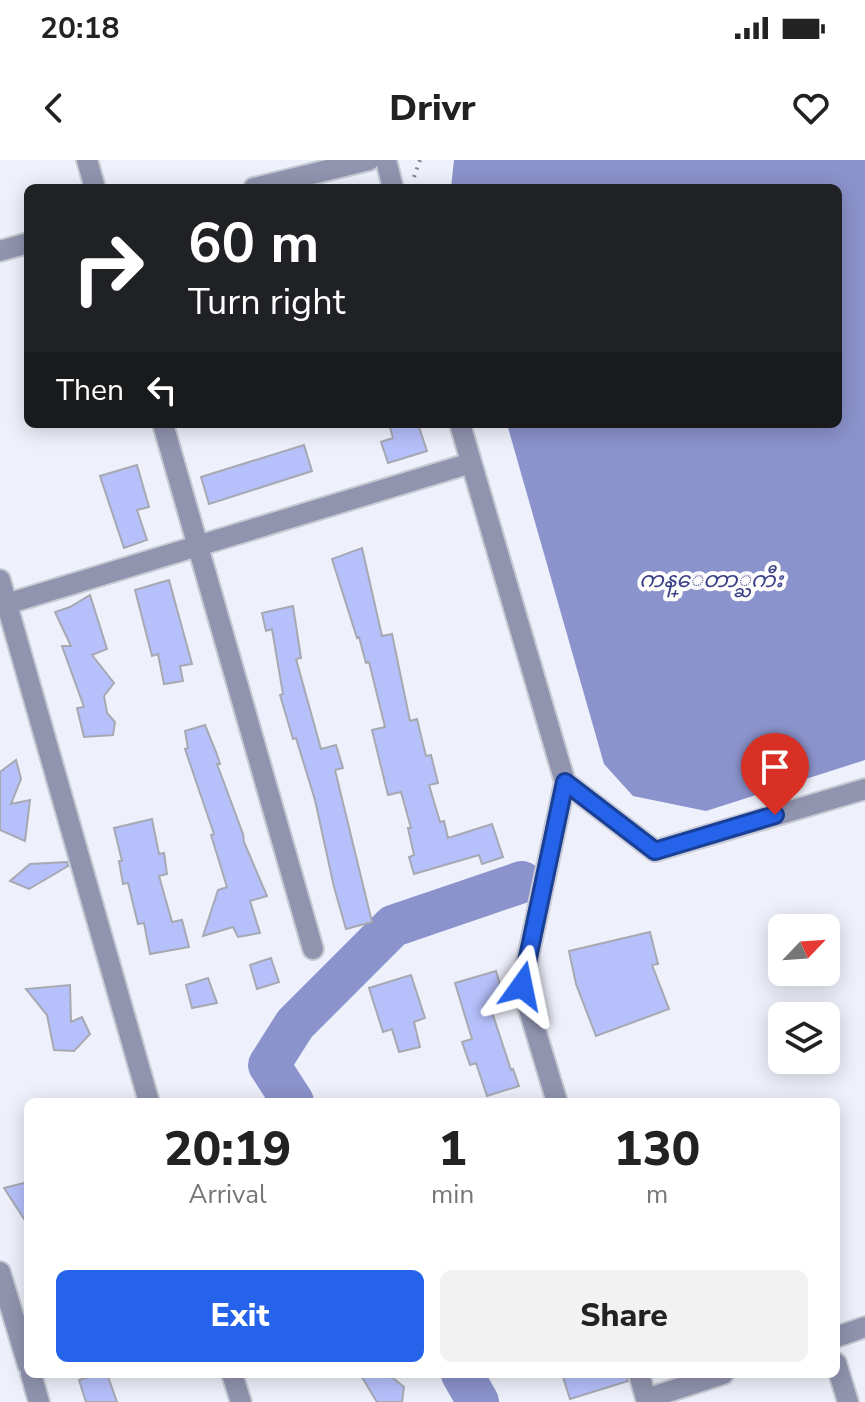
<!DOCTYPE html>
<meta charset="utf-8">
<style>
body{margin:0;font-family:"Nunito Sans","Noto Sans Myanmar",sans-serif;background:#f2f2f2;color:#222;height:100vh;display:flex;flex-direction:column;font-size:30px;white-space:nowrap}
*{box-sizing:border-box;margin:0}
p{font-size:26px;color:#767676}
.icon{flex:none;width:44px;height:44px;fill:none;stroke:currentColor;stroke-width:2;stroke-linecap:round;stroke-linejoin:round}
.map{position:relative;flex:1;overflow:hidden}
.side{position:absolute;left:24px;top:938px;width:816px;height:280px;display:flex;flex-direction:column;background:#fff;border-radius:12px;box-shadow:0 4px 20px #0003}
.side>*{flex:none}
.banner{position:absolute;left:24px;top:24px;width:818px;height:244px;border-radius:12px;box-shadow:0 4px 20px #0003;background:#202124;color:#fff;overflow:hidden}
.needle{width:52px;rotate:65deg}
.buttons{position:absolute;left:768px;top:754px;display:grid;gap:16px}
.buttons a{display:grid;place-items:center;width:72px;height:72px;border-radius:12px;background:#fff;box-shadow:0 4px 20px #0003;font-size:40px}
.pin{position:absolute;display:grid;place-items:center;width:68px;height:68px;color:#fff;margin:-82px -34px;border-radius:50% 50% 50% 0;rotate:-45deg;box-shadow:0 0 8px #0007}
.pin .icon{rotate:45deg}
.me{position:absolute;width:88px;margin:-44px;rotate:12deg;stroke-linejoin:round;filter:drop-shadow(0 0 6px #0008)}
.turn{display:flex;align-items:center;gap:28px;height:168px;padding:0 32px;font-size:36px}
.turn .icon{width:104px;height:104px;stroke-width:2.5}
.turn b{display:block;font-size:56px;line-height:68px}
.then{display:flex;align-items:center;height:76px;padding:0 32px;background:#0003;gap:16px;font-size:30px}
.eta{display:flex;justify-content:space-evenly;align-items:center;height:136px;text-align:center}
.eta b{font-size:48px;font-weight:800;line-height:56px}
.action{display:flex;gap:16px;margin-top:auto;padding:16px 32px}
.action a{flex:1;height:92px;border-radius:12px;background:#2563eb;color:#fff;font-size:32px;font-weight:800;line-height:92px;text-align:center}
.action a+a{background:#f2f2f2;color:#222}
.status{display:flex;justify-content:space-between;align-items:center;height:56px;padding:0 40px;background:#fff;direction:ltr}
.status svg{height:22px;fill:currentColor}
header{display:flex;justify-content:space-between;align-items:center;height:104px;padding:0 32px;background:#fff;font-size:36px;font-weight:800}
.map>svg:first-child{display:block}
.water{fill:#8b93cc}
.lines{fill:none;stroke-linecap:round;stroke-linejoin:round}
.river{stroke:#8b93cc;stroke-width:42}
.building{fill:#b6c0fb;stroke:#a7a9b2;stroke-width:2}
.street-casing{stroke:#c9cbd4;stroke-width:24}
.path{stroke:#83848b;stroke-width:4;stroke-dasharray:2 6;stroke-linecap:butt}
.street{stroke:#9094ae;stroke-width:20}
.route-casing{stroke:#184099;stroke-width:20}
.route{stroke:#2563eb;stroke-width:14}
.labels{text-anchor:middle;stroke-width:8;stroke-linejoin:round;paint-order:stroke}
.water-label{font-size:22px;font-style:italic;fill:#3d4288;stroke:#fefefe}
</style>
<div class="status"><b>20:18</b><svg viewBox="0 0 49 12"><path d="M0 12V9h3v3zM5 12V6h3v6zM10 12V3h3v9zM15 12V0h3v12zM26 1h20v11H26zM47 4h2v5h-2z"/></svg></div>
<header><svg class="icon" aria-label="back" viewBox="0 0 24 24"><path d="M15 5l-7 7 7 7"/></svg>Drivr<svg class="icon" aria-label="heart" viewBox="0 0 24 24"><path d="M12 20l-8-8c-3-5 5-10 8-4 3-6 11-1 8 4z"/></svg></header>
<div class="map">
<svg width="865" height="1242" viewBox="0 0 865 1242">
<rect width="100%" height="100%" fill="#eef0fb"/>
<!-- water -->
<path class="water" d="M 454,0 L 865,0 L 865,600 L 706,651 L 633,636 L 604,604 L 507,264 L 838,264 L 838,28 L 451,28 Z"/>
<g class="lines">
<!-- river -->
<path class="river" d="M 293,942 L 269,905 L 295,864 L 393,766 L 522,722
M 462,1214 L 478,1242"/>
</g>
<!-- building -->
<path class="building" d="M 389,264 L 418,264 L 427,291 L 388,303 L 381,282 L 393,278 Z
M 304,285 L 312,311 L 209,344 L 201,317 Z
M 137,305 L 149,347 L 137,350 L 147,380 L 124,388 L 100,316 Z
M 362,388 L 382,476 L 392,474 L 410,561 L 417,559 L 426,596 L 431,595 L 438,623 L 429,625 L 440,662 L 444,661 L 448,678 L 492,664 L 503,697 L 482,704 L 479,695 L 414,714 L 409,697 L 414,695 L 408,668 L 411,668 L 401,632 L 388,635 L 372,570 L 385,567 L 369,502 L 366,503 L 359,477 L 357,478 L 332,399 Z
M 169,420 L 192,504 L 180,506 L 183,521 L 164,524 L 158,494 L 152,496 L 135,430 Z
M 90,435 L 107,489 L 92,495 L 114,523 L 104,536 L 107,553 L 115,562 L 113,575 L 84,577 L 77,548 L 84,547 L 62,486 L 71,486 L 55,452 L 70,447 Z
M 293,446 L 301,498 L 296,499 L 321,589 L 336,585 L 343,608 L 335,610 L 372,762 L 346,769 L 334,727 L 315,640 L 296,578 L 293,579 L 280,535 L 283,534 L 272,469 L 266,471 L 262,453 Z
M 205,565 L 216,592 L 220,604 L 217,604 L 243,674 L 244,682 L 267,736 L 250,741 L 260,773 L 238,777 L 233,767 L 203,776 L 218,730 L 227,727 L 211,675 L 214,674 L 185,589 L 188,588 L 185,571 Z
M 16,600 L 21,619 L 11,644 L 30,640 L 25,681 L 0,670 L 0,612 Z
M 152,659 L 159,694 L 164,693 L 167,714 L 159,716 L 172,762 L 182,760 L 189,787 L 150,794 L 144,763 L 138,764 L 128,723 L 123,724 L 119,701 L 122,701 L 114,668 Z
M 67,702 L 68,706 L 29,729 L 10,721 L 30,704 Z
M 650,772 L 658,804 L 652,805 L 669,849 L 596,876 L 576,824 L 569,791 Z
M 271,798 L 279,822 L 257,829 L 250,805 Z
M 496,811 L 507,848 L 492,852 L 511,910 L 513,909 L 519,926 L 487,936 L 476,903 L 470,905 L 462,882 L 472,879 L 455,823 Z
M 411,815 L 425,858 L 414,862 L 420,887 L 399,892 L 392,869 L 383,872 L 369,828 Z
M 208,818 L 217,843 L 192,848 L 186,825 Z
M 70,825 L 71,862 L 82,857 L 90,874 L 74,891 L 54,890 L 47,855 L 26,829 Z
M 28,1022 L 28,1065 L 4,1028 Z
M 98,1214 L 107,1214 L 117,1242 L 86,1242 L 79,1220 Z
M 360,1214 L 388,1214 L 404,1227 L 402,1242 L 377,1242 Z
M 562,1214 L 626,1214 L 628,1221 L 570,1239 Z"/>
<g class="lines">
<!-- street casing -->
<g class="street-casing">
<path id="street" d="M 87,0 L 95,28
M 386,0 L 393,28
M 254,28 L 369,0
M 0,91 L 28,83
M 163,264 L 313,789
M 460,264 L 565,622 L 522,826 L 557,942
M 0,420 L 149,942
M 0,446 L 471,303
M 565,622 L 655,691 L 865,629
M 0,1112 L 28,1205
M 836,1177 L 865,1167
M 836,1203 L 848,1242
M 31,1214 L 39,1242
M 232,1214 L 241,1242
M 639,1214 L 647,1242
M 646,1239 L 723,1214"/>
</g>
<!-- path -->
<path class="path" d="M 414,17 L 420,0"/>
<!-- street -->
<use href="#street" class="street"/>
</g>
<g class="lines">
<!-- route casing -->
<g class="route-casing">
<path id="route" d="M 522,826 L 565,622 L 655,691 L 775,655"/>
</g>
<!-- route -->
<use href="#route" class="route"/>
</g>
<g class="labels">
<!-- water labels -->
<g class="water-label">
<text x="711" y="427">ကန္ေတာ္ႀကီး</text>
</g>
</g>
</svg>
<div class="buttons">
<a><svg class="needle" viewBox="-14 -14 28 28"><path d="M0-13l5 13h-10z" fill="#e53935"/><path d="M0 13l5-13h-10z" fill="#767676"/></svg></a>
<a><svg class="icon" aria-label="layers" viewBox="0 0 24 24"><path d="M12 4l9 5-9 5-9-5zM3 14l9 5 9-5"/></svg></a>
</div>
<div class="pin" style="left:775px;top:655px;background:#d93025"><svg class="icon" aria-label="arrive" viewBox="0 0 24 24"><path d="M6 21V4h12l-3 4 3 4H6"/></svg></div>
<svg class="me" style="left:522px;top:826px" viewBox="-20 -20 40 40"><path d="M0-17L14 15 0 8-14 15z" fill="#2563eb" stroke="#fff" stroke-width="4"/></svg>
<div class="banner">
<div class="turn"><svg class="icon" aria-label="right" viewBox="0 0 24 24"><path d="M7 20v-9h11M14 6l5 5-5 5"/></svg><div><b>60 m</b>Turn right</div></div>
<div class="then">Then<svg class="icon" aria-label="left" viewBox="0 0 24 24"><path d="M17 20v-9H6M10 6l-5 5 5 5"/></svg></div>
</div>
<section class="side">
<div class="eta">
<div><b>20:19</b><p>Arrival</p></div>
<div><b>1</b><p>min</p></div>
<div><b>130</b><p>m</p></div>
</div>
<div class="action"><a>Exit</a><a>Share</a></div>
</section>
</div>
